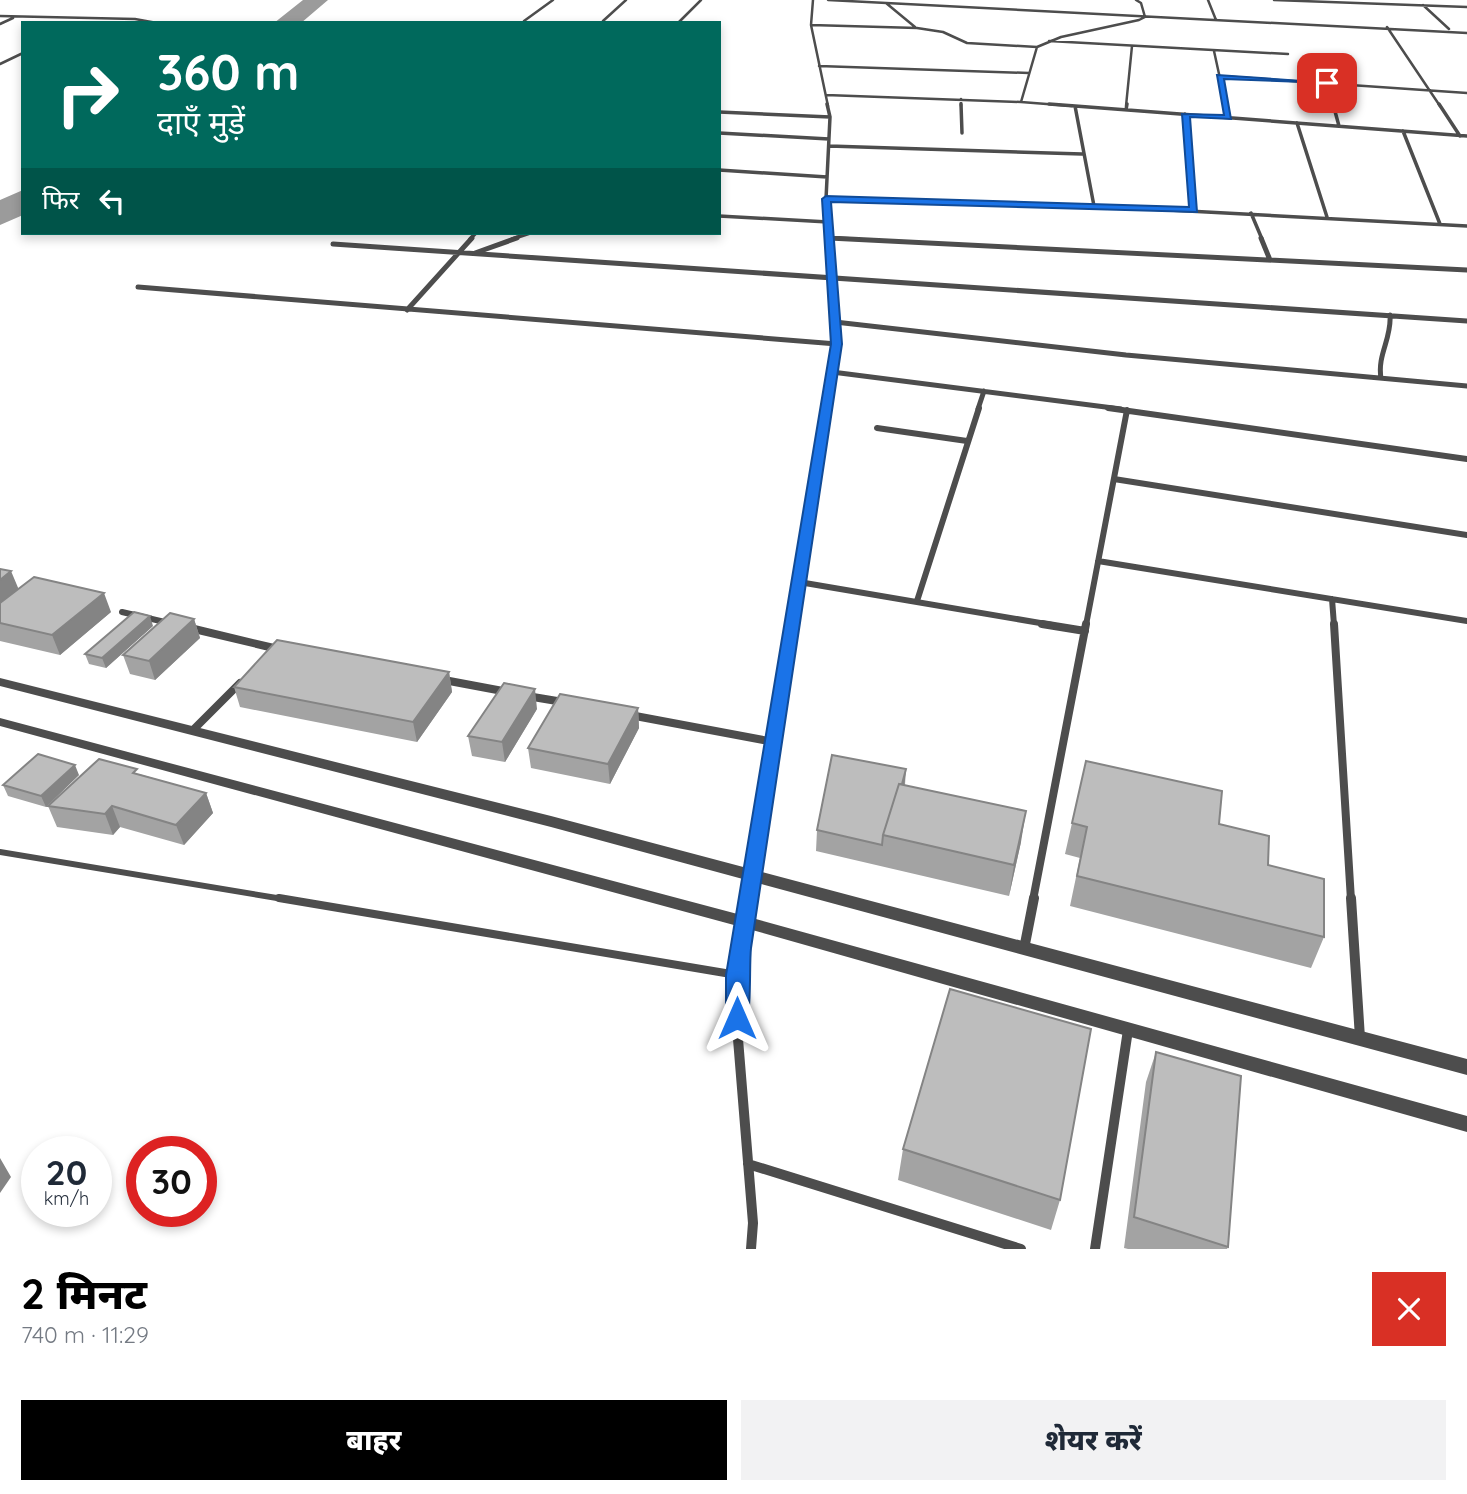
<!DOCTYPE html>
<html lang="hi">
<meta charset="utf-8">
<style>
body{margin:0;font-family:Quicksand,"Noto Sans Devanagari",sans-serif;background:#f2f2f3;color:#1f2937;height:100vh;display:flex;flex-direction:column;font-size:26px;white-space:nowrap}
*{box-sizing:border-box;margin:0}
p{font-size:23px;color:#747a83}
.icon{flex:none;width:38px;height:38px;fill:none;stroke:currentColor;stroke-width:2;stroke-linecap:round;stroke-linejoin:round}
.map{position:relative;height:1249px;overflow:hidden}
.side{display:flex;flex-direction:column;background:#fff;flex:1}
.side>*{flex:none}
.hud{position:absolute;left:21px;top:21px;width:700px;height:214px;border-radius:0px;box-shadow:0 4px 10px #0003;background:#00695c;color:#fff;overflow:hidden}
.speed{position:absolute;left:21px;top:1136px;display:flex;gap:14px;font-size:35px;font-weight:700;text-align:center}
.speed>*{display:grid;place-content:center;width:91px;height:91px;border-radius:50%;background:#fff;box-shadow:0 4px 10px #0003;line-height:1}
.speed small{font-size:18px;font-weight:400}
.speed .limit{border:10px solid #d22;background:#fff;color:#111}
.pin{position:absolute;display:grid;place-items:center;width:60px;height:60px;color:#fff;margin:-30px;border-radius:14px;box-shadow:0 4px 10px #0006}
.me{position:absolute;width:77px;margin:-38px;rotate:0deg;stroke-linejoin:round;filter:drop-shadow(0 0 5px #0008)}
.turn{display:flex;align-items:center;gap:24px;height:147px;padding:0 21px;font-size:32px}
.turn .icon{width:91px;height:91px;stroke-width:2.5}
.turn b{display:block;font-size:49px;line-height:60px}
.then{display:flex;align-items:center;height:66px;padding:0 21px;background:#0003;gap:14px;font-size:26px}
.round{display:grid;place-items:center;flex:none;width:74px;height:74px;border-radius:0px;background:#f2f2f3}
.overview{display:flex;align-items:center;justify-content:space-between;height:119px;padding:0 21px}
h1{font-size:42px;font-weight:800;line-height:52px;color:#000}
.button{display:flex;gap:14px;margin-top:auto;padding:14px 21px}
.button a{flex:1;height:80px;border-radius:0px;background:#000;color:#fff;font-size:28px;font-weight:800;line-height:80px;text-align:center}
.button a+a{background:#f2f2f3;color:#1f2937}
.map>svg:first-child{display:block}
.lines{fill:none;stroke-linecap:round;stroke-linejoin:round}
.river{fill:#9b9b9b;fill-rule:evenodd}
.service-far1{stroke:#4d4d4d;stroke-width:6}
.service{stroke:#4d4d4d;stroke-width:8}
.minor-far5{stroke:#4d4d4d;stroke-width:2.5}
.minor-far4{stroke:#4d4d4d;stroke-width:3.5}
.minor-far3{stroke:#4d4d4d;stroke-width:5}
.minor-far2{stroke:#4d4d4d;stroke-width:6}
.minor-far1{stroke:#4d4d4d;stroke-width:8}
.minor{stroke:#4d4d4d;stroke-width:10}
.tertiary{fill:#4d4d4d;fill-rule:evenodd}
.wall{fill:#a3a3a3}
.shaded-wall{fill:#848484}
.building{fill:#bdbdbd;stroke:#848484;stroke-width:2}
.route{fill:#1a73e8;stroke:#114b97;stroke-width:2}
</style>
<div class="map">
<svg width="1467" height="1249" viewBox="0 0 1467 1249">
<rect width="100%" height="100%" fill="#fff"/>
<g class="lines">
<!-- river -->
<path class="river" d="M 303,0 L 328,0 L 301,23 L 274,23 Z
M 23,190 L 23,215 L 0,225 L 0,200 Z"/>
<!-- service-far1 -->
<path class="service-far1" d="M 0,852 L 289,900"/>
<!-- service -->
<path class="service" d="M 279,898 L 737,975"/>
<!-- minor-far5 -->
<path class="minor-far5" d="M 813,0 L 811,25 L 828,106
M 828,0 L 1467,33
M 1208,0 L 1216,20
M 1274,0 L 1467,7
M 886,3 L 915,27
M 1423,5 L 1449,29
M 0,16 L 135,19 L 157,23
M 524,21 L 553,0
M 603,21 L 626,0
M 679,22 L 701,0
M 0,24 L 13,18
M 811,25 L 917,28 L 943,32 L 967,43 L 1037,47 L 1021,102 L 1072,106
M 1387,27 L 1440,106
M 1049,41 L 1288,54
M 1037,47 L 1061,37 L 1139,20 L 1145,17 L 1141,3 L 1136,0
M 1214,51 L 1226,106
M 0,64 L 23,53
M 819,66 L 1029,73
M 1220,76 L 1467,93
M 1327,84 L 1333,106
M 826,95 L 1021,102
M 961,99 L 961,106
M 1126,106 L 1132,46"/>
<!-- minor-far4 -->
<path class="minor-far4" d="M 827,104 L 830,117 L 826,199 L 829,239
M 961,104 L 962,133
M 1049,104 L 1467,136
M 1226,104 L 1229,118
M 1333,104 L 1339,126
M 1439,104 L 1460,136
M 1075,106 L 1094,206
M 1126,110 L 1127,104
M 719,112 L 830,117
M 1185,114 L 1194,210
M 1297,123 L 1327,217
M 1403,131 L 1440,224
M 719,133 L 829,139
M 829,146 L 1082,154
M 719,170 L 827,177
M 826,199 L 1094,206 L 1467,226
M 1251,213 L 1262,239
M 719,216 L 828,222
M 829,238 L 857,239
M 470,239 L 476,233
M 512,239 L 530,233"/>
<!-- minor-far3 -->
<path class="minor-far3" d="M 829,238 L 1467,270
M 1261,238 L 1270,260
M 333,244 L 1467,321
M 475,253 L 517,238
M 138,287 L 837,344
M 407,310 L 472,238
M 835,322 L 1126,355 L 1467,386
M 832,372 L 1121,409
M 1381,378 C 1377,355 1392,338 1390,315
M 827,409 L 837,344 L 829,238
M 978,409 L 984,391"/>
<!-- minor-far2 -->
<path class="minor-far2" d="M 1108,408 L 1467,459
M 877,428 L 967,441
M 1114,479 L 1467,535
M 1098,561 L 1467,621
M 799,582 L 1052,625
M 1332,599 L 1334,625
M 917,601 L 979,408
M 122,612 L 169,623
M 792,625 L 827,408
M 1086,625 L 1127,410"/>
<!-- minor-far1 -->
<path class="minor-far1" d="M 1042,624 L 1085,631
M 1334,624 L 1351,900
M 190,628 L 278,649
M 444,680 L 508,692
M 527,696 L 563,702
M 630,715 L 774,742
M 194,729 L 240,683
M 749,900 L 793,624
M 1033,900 L 1086,624"/>
<!-- minor -->
<path class="minor" d="M 749,898 L 737,975 L 738,1039 L 753,1223 L 751,1249
M 1351,898 L 1360,1038
M 1024,949 L 1034,898
M 748,1164 L 1021,1249
M 1095,1249 L 1128,1030"/>
<!-- tertiary -->
<path class="tertiary" d="M 0,678 L 551,816 L 1467,1059 L 1467,1075 L 551,827 L 0,686 Z
M 0,718 L 745,916 L 1467,1116 L 1467,1132 L 745,928 L 0,726 Z"/>
</g>
<!-- wall -->
<path class="wall" d="M 0,569 L 18,589 L 111,612 L 60,655 L 0,641 Z
M 194,619 L 200,638 L 155,680 L 130,674 L 123,655 Z
M 153,626 L 106,668 L 89,664 L 85,654 Z
M 449,672 L 452,692 L 417,742 L 240,707 L 234,687 Z
M 638,708 L 639,728 L 610,784 L 531,768 L 528,748 Z
M 537,709 L 505,762 L 472,756 L 468,736 Z
M 1086,761 L 1219,824 L 1268,865 L 1324,937 L 1311,968 L 1070,906 L 1080,858 L 1065,854 Z
M 906,769 L 905,785 L 1021,842 L 1009,896 L 816,851 L 817,830 Z
M 139,774 L 206,793 L 213,813 L 184,845 L 120,827 L 113,835 L 57,827 L 48,806 Z
M 79,775 L 46,807 L 8,796 L 3,785 Z
M 1156,1052 L 1228,1247 L 1227,1249 L 1128,1249 L 1124,1248 L 1146,1082 Z
M 903,1149 L 1060,1200 L 1051,1230 L 898,1180 Z"/>
<!-- shaded-wall -->
<path class="shaded-wall" d="M 11,571 L 19,590 L 0,605 L 0,580 Z
M 104,593 L 111,612 L 60,655 L 52,635 Z
M 150,616 L 153,626 L 106,668 L 102,658 Z
M 194,619 L 200,638 L 155,680 L 149,661 Z
M 449,672 L 452,692 L 417,742 L 413,722 Z
M 535,689 L 537,709 L 505,762 L 502,742 Z
M 638,708 L 639,728 L 610,784 L 608,764 Z
M 75,765 L 79,775 L 46,807 L 41,796 Z
M 906,769 L 904,789 L 885,836 Z
M 206,793 L 213,813 L 184,845 L 176,825 Z
M 112,806 L 120,827 L 113,835 L 105,814 Z
M 1026,811 L 1021,842 L 1009,896 L 1014,865 Z
M 0,1158 L 11,1177 L 0,1193 Z"/>
<!-- building -->
<path class="building" d="M 0,569 L 11,571 L 0,580 Z
M 34,577 L 104,593 L 52,635 L 0,623 L 0,603 Z
M 134,612 L 150,616 L 102,658 L 85,654 Z
M 170,613 L 194,619 L 149,661 L 123,655 Z
M 277,640 L 449,672 L 413,722 L 234,687 Z
M 504,683 L 535,689 L 502,742 L 468,736 Z
M 560,694 L 638,708 L 608,764 L 528,748 Z
M 38,754 L 75,765 L 41,796 L 3,785 Z
M 832,755 L 906,769 L 902,784 L 899,784 L 883,835 L 882,845 L 817,830 Z
M 99,759 L 137,769 L 133,773 L 206,793 L 176,825 L 112,806 L 105,814 L 48,806 Z
M 1086,761 L 1222,791 L 1219,824 L 1269,836 L 1268,865 L 1324,879 L 1324,937 L 1077,876 L 1087,827 L 1072,823 Z
M 899,784 L 1026,811 L 1014,865 L 883,835 Z
M 950,989 L 1091,1029 L 1060,1200 L 903,1149 Z
M 1156,1052 L 1241,1076 L 1228,1247 L 1134,1217 Z"/>
<!-- route -->
<path class="route" d="M 1217,75 L 1331,83 L 1224,79 L 1231,119 L 1190,117 L 1197,212 L 831,202 L 842,344 L 751,948 C 749,967 752,1011 745,1025 L 737,1027 L 729,1025 L 726,1018 L 726,975 L 831,344 L 822,199 L 826,196 L 1189,207 L 1182,114 L 1224,115 Z"/>
</svg>
<div class="speed"><div>20<small>km/h</small></div><div class="limit">30</div></div>
<div class="pin" style="left:1327px;top:83px;background:#d93025"><svg class="icon" aria-label="arrive" viewBox="0 0 24 24"><path d="M6 21V4h12l-3 4 3 4H6"/></svg></div>
<svg class="me" style="left:737px;top:1018px" viewBox="-20 -20 40 40"><path d="M0-17L14 15 0 8-14 15z" fill="#1a73e8" stroke="#fff" stroke-width="4"/></svg>
<div class="hud">
<div class="turn"><svg class="icon" aria-label="right" viewBox="0 0 24 24"><path d="M7 20v-9h11M14 6l5 5-5 5"/></svg><div><b>360 m</b>दाएँ मुड़ें</div></div>
<div class="then">फिर<svg class="icon" aria-label="left" viewBox="0 0 24 24"><path d="M17 20v-9H6M10 6l-5 5 5 5"/></svg></div>
</div>
</div>
<section class="side">
<div class="overview"><div><h1>2 मिनट</h1><p>740 m · 11:29</p></div><a class="round" style="background:#d93025;color:#fff"><svg class="icon" aria-label="close" viewBox="0 0 24 24"><path d="M6 6l12 12M18 6L6 18"/></svg></a></div>
<div class="button"><a>बाहर</a><a>शेयर करें</a></div>
</section>
